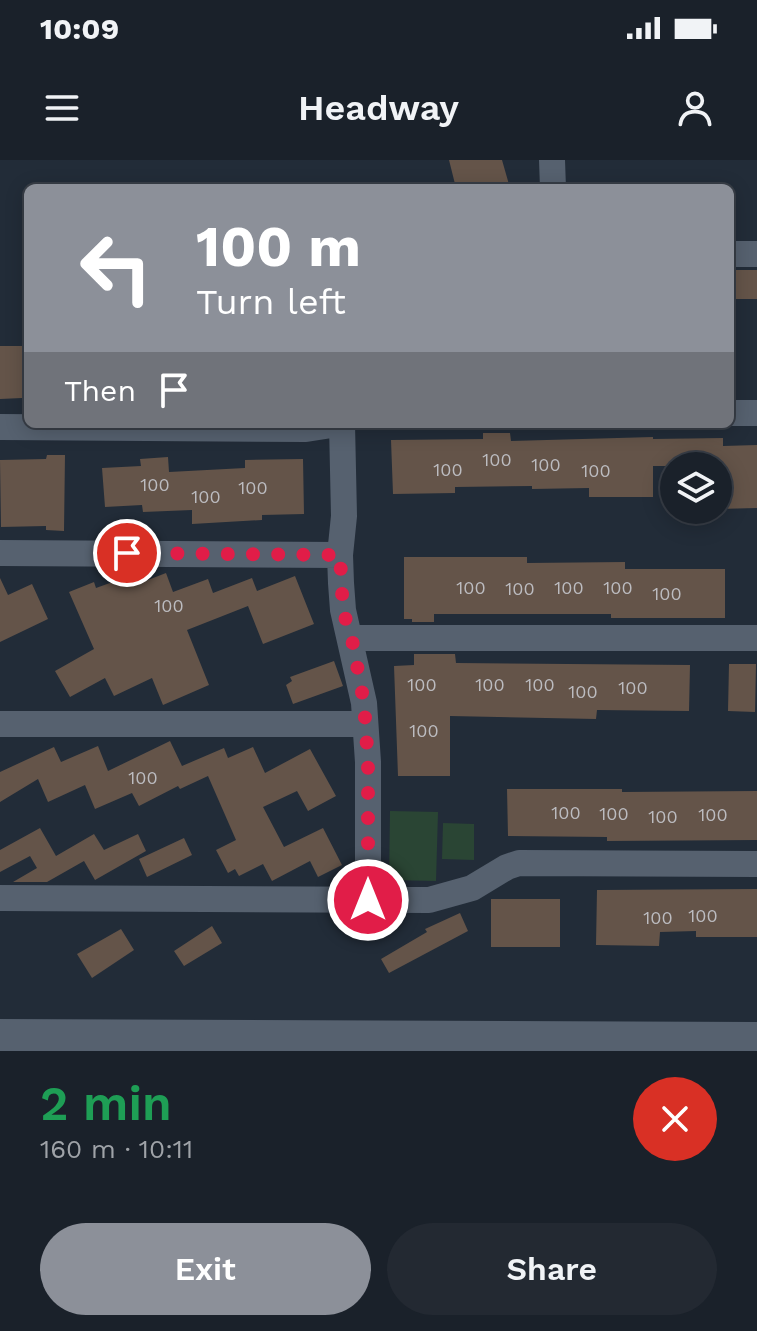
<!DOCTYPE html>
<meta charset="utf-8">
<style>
body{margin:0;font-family:"Work Sans",sans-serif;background:#232932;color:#f1f3f6;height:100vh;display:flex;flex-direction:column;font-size:30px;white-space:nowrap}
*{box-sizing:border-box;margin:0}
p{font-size:26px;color:#9fa3a8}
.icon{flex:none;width:44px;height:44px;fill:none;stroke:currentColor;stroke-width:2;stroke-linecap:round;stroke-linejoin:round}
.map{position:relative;height:891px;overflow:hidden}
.panel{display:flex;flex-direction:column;background:#1a212a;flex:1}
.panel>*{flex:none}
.guide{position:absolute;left:24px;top:24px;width:710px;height:244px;border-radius:12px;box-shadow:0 4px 20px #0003,0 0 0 2px #383e47;background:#8c9099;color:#fff;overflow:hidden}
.buttons{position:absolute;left:660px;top:292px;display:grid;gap:16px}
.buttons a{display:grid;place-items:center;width:72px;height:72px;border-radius:50%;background:#1a212a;box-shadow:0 4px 20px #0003,0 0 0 2px #383e47;font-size:40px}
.pin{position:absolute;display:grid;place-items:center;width:68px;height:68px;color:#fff;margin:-34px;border:4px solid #fff;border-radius:50%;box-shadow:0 2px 8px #0007}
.me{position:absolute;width:88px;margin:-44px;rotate:0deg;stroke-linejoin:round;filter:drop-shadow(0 0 6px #0008)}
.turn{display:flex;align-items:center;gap:28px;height:168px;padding:0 40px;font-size:36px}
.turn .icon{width:104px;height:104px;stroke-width:2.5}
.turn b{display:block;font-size:56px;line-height:68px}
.then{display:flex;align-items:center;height:76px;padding:0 40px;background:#0003;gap:16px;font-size:30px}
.round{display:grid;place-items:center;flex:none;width:84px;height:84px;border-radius:42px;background:#232932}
.headline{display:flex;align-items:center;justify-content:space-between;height:136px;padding:0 40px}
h1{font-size:48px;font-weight:600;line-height:60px;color:#1e9e55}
.cta{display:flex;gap:16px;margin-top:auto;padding:16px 40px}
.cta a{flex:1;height:92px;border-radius:48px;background:#8c9099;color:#fff;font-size:32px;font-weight:600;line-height:92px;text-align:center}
.cta a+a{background:#232932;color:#f1f3f6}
.status{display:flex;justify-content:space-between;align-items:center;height:56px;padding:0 40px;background:#1a212a;direction:ltr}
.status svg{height:22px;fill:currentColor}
header{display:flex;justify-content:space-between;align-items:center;height:104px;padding:0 40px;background:#1a212a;font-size:36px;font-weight:600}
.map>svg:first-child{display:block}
.pitch{fill:#2a4534}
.building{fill:#645449}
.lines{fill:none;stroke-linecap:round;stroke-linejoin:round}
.minor{stroke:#56616f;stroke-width:26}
.tertiary{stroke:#56616f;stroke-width:34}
.route{stroke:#e11d48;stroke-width:14;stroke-dasharray:0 25.2}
.labels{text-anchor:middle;stroke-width:6;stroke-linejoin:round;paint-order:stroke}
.number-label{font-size:18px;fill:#bcbcc0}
</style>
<div class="status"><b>10:09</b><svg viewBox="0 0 49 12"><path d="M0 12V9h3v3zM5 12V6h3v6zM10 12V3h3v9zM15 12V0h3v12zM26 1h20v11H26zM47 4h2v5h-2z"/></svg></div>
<header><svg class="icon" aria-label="menu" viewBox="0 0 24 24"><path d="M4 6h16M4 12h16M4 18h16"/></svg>Headway<svg class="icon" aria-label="person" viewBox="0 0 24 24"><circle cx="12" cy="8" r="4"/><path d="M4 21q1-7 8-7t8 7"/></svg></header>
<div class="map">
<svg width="757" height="891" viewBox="0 0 757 891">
<rect width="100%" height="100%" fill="#222c38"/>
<!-- pitch -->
<path class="pitch" d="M 390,651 L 438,652 L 436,721 L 389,720 Z
M 443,663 L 474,664 L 474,700 L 442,699 Z"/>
<!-- building -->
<path class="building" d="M 449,0 L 502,0 L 510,28 L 456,28 Z
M 730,110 L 757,110 L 757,139 L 730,139 Z
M 0,186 L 22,186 L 22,238 L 0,239 Z
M 483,273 L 510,273 L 511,281 L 653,277 L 653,279 L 723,278 L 723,286 L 757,285 L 757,348 L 718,349 L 718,306 L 653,306 L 653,337 L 589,337 L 589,328 L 532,329 L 532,326 L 455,327 L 455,333 L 393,334 L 391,280 L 483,279 Z
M 47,295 L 65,295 L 64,371 L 46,370 L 46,366 L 1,367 L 0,300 L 46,299 Z
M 168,297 L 169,312 L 245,308 L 245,300 L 303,299 L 304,354 L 262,355 L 262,360 L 192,364 L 192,350 L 143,352 L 142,345 L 105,347 L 102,308 L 141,306 L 140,299 Z
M 404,397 L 527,397 L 527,403 L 625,402 L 625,409 L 725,409 L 725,458 L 611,458 L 611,454 L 434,454 L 434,462 L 412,462 L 412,459 L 404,459 Z
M 166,413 L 173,432 L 208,419 L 213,433 L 252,418 L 257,431 L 295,416 L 314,464 L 263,484 L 248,446 L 187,470 L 209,525 L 163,545 L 152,518 L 114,536 L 105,518 L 70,537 L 55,511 L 94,489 L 69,432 L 94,422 L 96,428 L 132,415 L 135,425 Z
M 0,418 L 8,435 L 32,424 L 48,459 L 0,482 Z
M 414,494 L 455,494 L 456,503 L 690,505 L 689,551 L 597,550 L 596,559 L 450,556 L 450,616 L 398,616 L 394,506 L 414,505 Z
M 334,501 L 343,526 L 293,544 L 286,525 L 292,521 L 290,517 Z
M 729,504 L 756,504 L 755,552 L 728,551 Z
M 170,581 L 182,606 L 224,588 L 228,598 L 253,587 L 265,613 L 310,589 L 336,636 L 308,651 L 297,631 L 263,647 L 284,687 L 323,668 L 342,705 L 318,717 L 310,701 L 272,721 L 263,704 L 239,716 L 235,709 L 228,713 L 216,690 L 236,680 L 208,616 L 180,629 L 178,626 L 139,646 L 132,633 L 95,649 L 85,625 L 48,642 L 38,619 L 0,642 L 0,612 L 54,587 L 61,602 L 98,586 L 108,611 Z
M 507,629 L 622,629 L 622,632 L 757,631 L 757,680 L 607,681 L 607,677 L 508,676 Z
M 40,668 L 56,696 L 94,674 L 104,690 L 138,674 L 146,691 L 95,720 L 84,701 L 47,722 L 13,722 L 37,708 L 30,696 L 0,712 L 0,690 Z
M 184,678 L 192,695 L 147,717 L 139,699 Z
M 757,729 L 757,777 L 696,777 L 696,771 L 660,772 L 659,786 L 596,785 L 597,730 Z
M 491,739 L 560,739 L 560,787 L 491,787 Z
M 460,753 L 468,771 L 389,813 L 381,799 L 427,772 L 425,769 Z
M 212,766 L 222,783 L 184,806 L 174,791 Z
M 121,769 L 134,790 L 92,818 L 77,794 Z"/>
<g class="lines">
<!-- minor -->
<path class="minor" d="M 552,0 L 553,28
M 730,94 L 757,94
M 730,253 L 757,253
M 342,264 L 344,356 L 340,395 L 341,423 L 343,450 L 364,543 L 368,602 L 368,740
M 0,267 L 306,269 L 338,264
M 0,393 L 340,395
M 351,478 L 757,478
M 0,564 L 365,564
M 0,738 L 429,740 L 472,728 L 507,707 L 519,703 L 757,704"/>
<!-- tertiary -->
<path class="tertiary" d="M 0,876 L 757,879"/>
</g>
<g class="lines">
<!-- route -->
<path class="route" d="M 127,393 L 340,395 L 343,450 L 353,484 L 364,543 L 368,602 L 368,740"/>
</g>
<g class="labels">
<!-- number labels -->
<g class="number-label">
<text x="497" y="306">100</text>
<text x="546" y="311">100</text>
<text x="448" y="316">100</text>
<text x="596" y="317">100</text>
<text x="155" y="331">100</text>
<text x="253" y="334">100</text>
<text x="206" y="343">100</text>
<text x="471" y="434">100</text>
<text x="569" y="434">100</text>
<text x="618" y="434">100</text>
<text x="520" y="435">100</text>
<text x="667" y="440">100</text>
<text x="169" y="452">100</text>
<text x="422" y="531">100</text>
<text x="490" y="531">100</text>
<text x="540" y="531">100</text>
<text x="633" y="534">100</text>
<text x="583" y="538">100</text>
<text x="424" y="577">100</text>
<text x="143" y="624">100</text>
<text x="566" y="659">100</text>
<text x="614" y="660">100</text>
<text x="713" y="661">100</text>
<text x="663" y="663">100</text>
<text x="703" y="762">100</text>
<text x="658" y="764">100</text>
</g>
</g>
</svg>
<div class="buttons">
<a><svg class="icon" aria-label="layers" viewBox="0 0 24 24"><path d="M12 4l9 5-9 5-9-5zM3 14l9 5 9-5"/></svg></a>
</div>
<div class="pin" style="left:127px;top:393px;background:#d93025"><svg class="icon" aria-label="arrive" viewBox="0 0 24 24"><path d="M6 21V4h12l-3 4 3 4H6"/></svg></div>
<svg class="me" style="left:368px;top:740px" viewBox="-20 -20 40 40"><circle r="17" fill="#e11d48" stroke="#fff" stroke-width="3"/><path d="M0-11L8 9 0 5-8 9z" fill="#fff"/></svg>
<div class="guide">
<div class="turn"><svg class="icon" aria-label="left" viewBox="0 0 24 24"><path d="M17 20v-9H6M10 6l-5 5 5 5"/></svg><div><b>100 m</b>Turn left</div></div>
<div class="then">Then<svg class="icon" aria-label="arrive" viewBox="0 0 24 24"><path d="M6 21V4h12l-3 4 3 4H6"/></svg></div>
</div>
</div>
<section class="panel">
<div class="headline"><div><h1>2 min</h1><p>160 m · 10:11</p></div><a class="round" style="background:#d93025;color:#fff"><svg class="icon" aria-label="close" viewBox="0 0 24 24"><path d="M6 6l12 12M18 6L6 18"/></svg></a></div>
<div class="cta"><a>Exit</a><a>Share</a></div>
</section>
